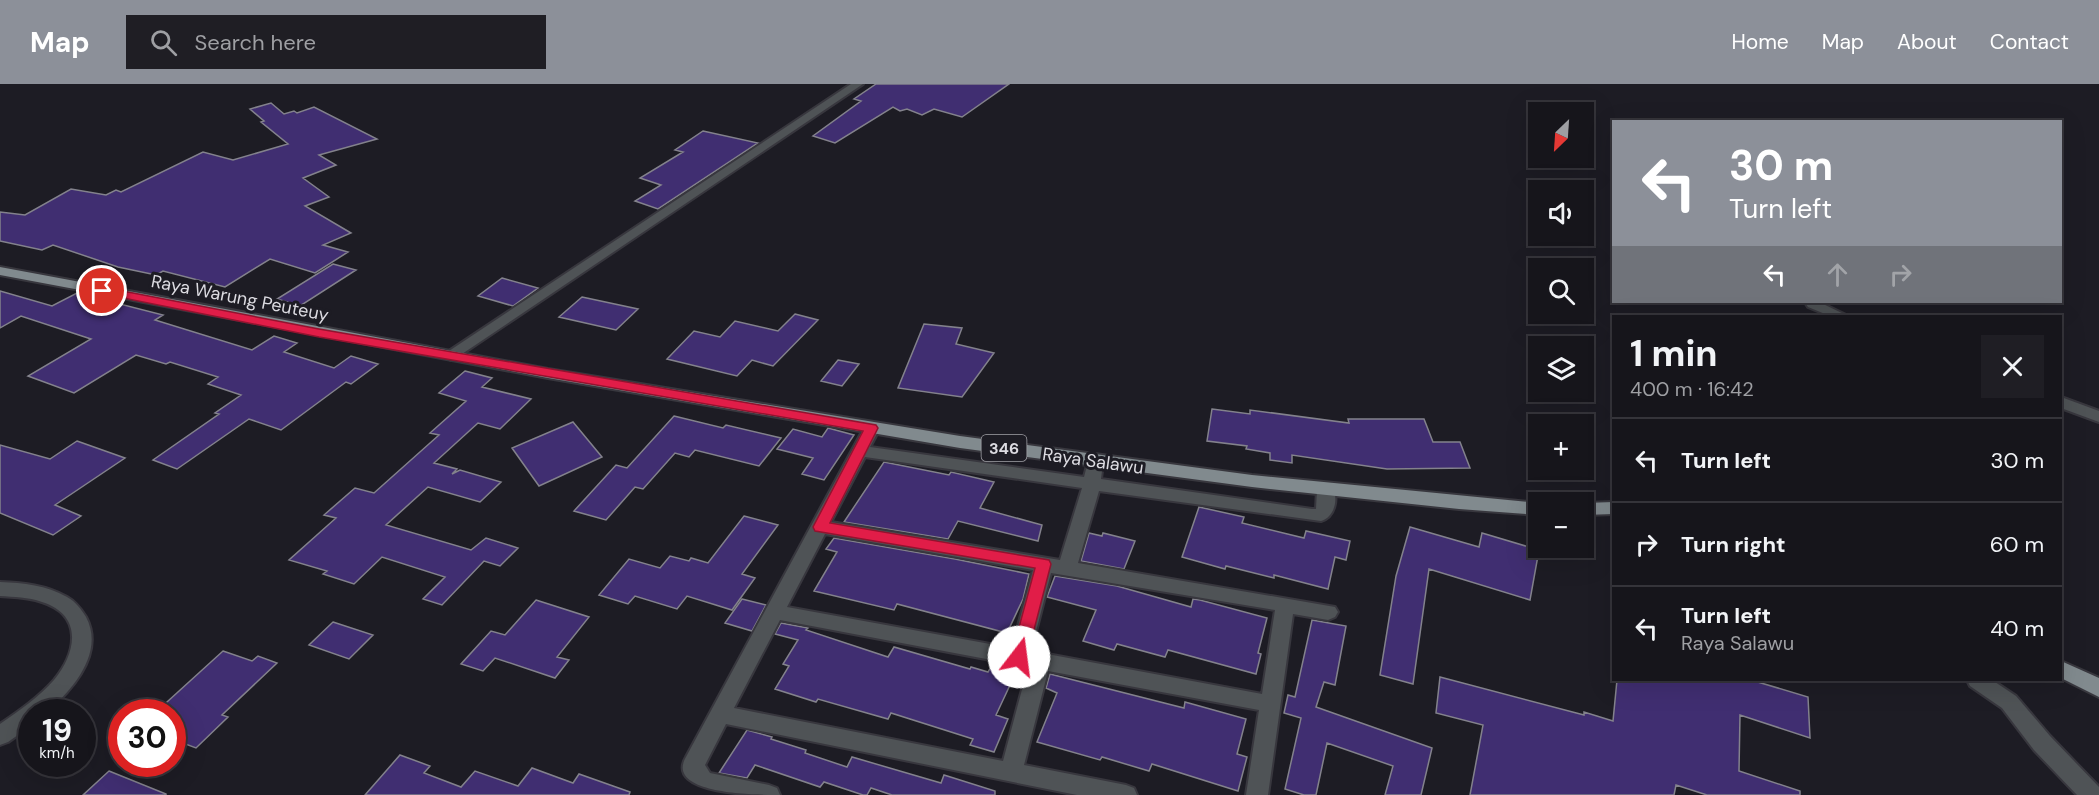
<!DOCTYPE html>
<meta charset="utf-8">
<style>
body{margin:0;font-family:"DM Sans",sans-serif;background:#1f1e24;color:#f1f3f6;height:100vh;display:flex;flex-direction:column;font-size:22px;white-space:nowrap}
*{box-sizing:border-box;margin:0}
p{font-size:20px;color:#9e9fa3}
.icon{flex:none;width:33px;height:33px;fill:none;stroke:currentColor;stroke-width:2;stroke-linecap:round;stroke-linejoin:round}
.map{position:relative;flex:1;overflow:hidden}
.side{position:absolute;left:1612px;top:231px;width:450px;height:366px;display:flex;flex-direction:column;background:#16151b;border-radius:0px;box-shadow:0 6px 24px #0002,0 0 0 2px #35343a}
.side>*{flex:none}
.hud{position:absolute;left:1612px;top:36px;width:450px;height:183px;border-radius:0px;box-shadow:0 6px 24px #0002,0 0 0 2px #35343a;background:#8c9099;color:#fff;overflow:hidden}
.needle{width:39px;rotate:205deg}
.tools{position:absolute;left:1528px;top:18px;display:grid;gap:12px}
.tools a{display:grid;place-items:center;width:66px;height:66px;border-radius:0px;background:#16151b;box-shadow:0 6px 24px #0002,0 0 0 2px #35343a;font-size:30px}
.speed{position:absolute;left:18px;top:615px;display:flex;gap:12px;font-size:30px;font-weight:700;text-align:center}
.speed>*{display:grid;place-content:center;width:78px;height:78px;border-radius:50%;background:#16151b;box-shadow:0 6px 24px #0002,0 0 0 2px #35343a;line-height:1}
.speed small{font-size:15px;font-weight:400}
.speed .limit{border:9px solid #d22;background:#fff;color:#111}
.pin{position:absolute;display:grid;place-items:center;width:51px;height:51px;color:#fff;margin:-26px;border:3px solid #fff;border-radius:50%;box-shadow:0 2px 6px #0007}
.me{position:absolute;width:66px;margin:-33px;rotate:15deg;stroke-linejoin:round;filter:drop-shadow(0 0 4px #0008)}
.turn{display:flex;align-items:center;gap:21px;height:126px;padding:0 18px;font-size:27px}
.turn .icon{width:78px;height:78px;stroke-width:2.5}
.turn b{display:block;font-size:42px;line-height:51px}
.lanes{display:flex;align-items:center;height:57px;padding:0 18px;background:#0003;justify-content:center;gap:30px;direction:ltr}
.lanes .off{opacity:.35}
.round{display:grid;place-items:center;flex:none;width:63px;height:63px;border-radius:0px;background:#1f1e24}
.headline{display:flex;align-items:center;justify-content:space-between;height:102px;padding:0 18px}
h1{font-size:36px;font-weight:700;line-height:45px}
ul{padding:0;list-style:none}
li{display:flex;align-items:center;gap:18px;height:84px;padding:0 18px;border-top:2px solid #35343a}
li div{flex:1}
li b{display:block;font-size:22px}
li em{font-style:normal}
header{display:flex;align-items:center;gap:36px;box-sizing:border-box;height:84px;padding:0 30px;background:#8c9099;color:#fff}
header strong{font-size:28px}
nav{display:flex;gap:33px;margin-inline-start:auto;font-size:21px}
.search{width:420px;height:54px;background:#1f1e24;display:flex;align-items:center;gap:15px;box-sizing:border-box;padding:0 21px;border-radius:0px;color:#9e9fa3;font-size:22px}
.map>svg:first-child{display:block}
.building{fill:#402e71;stroke:#83828c;stroke-width:1.5}
.lines{fill:none;stroke-linecap:round;stroke-linejoin:round}
.minor-casing{stroke:#38373e;stroke-width:4}
.primary-casing{stroke:#38373e;stroke-width:4}
.minor{fill:#4f5356;fill-rule:evenodd}
.primary{fill:#818a8e;fill-rule:evenodd}
.route{fill:#e11d48;stroke:#92132f;stroke-width:1.5}
.labels{text-anchor:middle;stroke-width:6;stroke-linejoin:round;paint-order:stroke}
.shield{fill:#1d1c24;stroke:#a3a2a8;stroke-width:1.5}
.shield-label{font-size:16px;font-weight:bold;fill:#dcdbe1}
.street-label{font-size:18px;fill:#dcdbe1;stroke:#1d1c24}
</style>
<header>
<strong>Map</strong>
<div class="search"><svg class="icon" aria-label="search" viewBox="0 0 24 24"><circle cx="10" cy="10" r="6"/><path d="M15 15l6 6"/></svg>Search here</div>
<nav><a>Home</a><a>Map</a><a>About</a><a>Contact</a></nav>
</header>
<div class="map">
<svg width="2099" height="711" viewBox="0 0 2099 711">
<rect width="100%" height="100%" fill="#1d1c24"/>
<!-- building -->
<path class="building" d="M 876,0 L 1009,0 L 962,33 L 934,25 L 922,31 L 907,25 L 900,27 L 893,23 L 835,59 L 813,52 L 861,17 L 854,15 Z
M 271,19 L 284,30 L 294,27 L 297,29 L 314,23 L 377,55 L 319,71 L 336,81 L 303,94 L 329,113 L 305,122 L 351,149 L 323,161 L 348,168 L 315,189 L 270,175 L 225,203 L 163,187 L 156,191 L 118,183 L 53,161 L 42,166 L 0,157 L 0,128 L 25,131 L 71,105 L 106,111 L 116,106 L 121,108 L 203,68 L 233,76 L 288,60 L 261,38 L 264,37 L 250,25 Z
M 703,47 L 758,59 L 658,125 L 635,117 L 661,101 L 640,94 L 683,68 L 675,66 Z
M 333,180 L 356,186 L 300,222 L 277,215 Z
M 502,194 L 538,204 L 513,222 L 478,212 Z
M 0,207 L 52,222 L 77,209 L 163,231 L 155,236 L 252,266 L 274,252 L 297,259 L 284,268 L 334,284 L 351,272 L 378,280 L 351,300 L 346,298 L 281,346 L 249,335 L 177,385 L 153,376 L 219,330 L 215,329 L 241,311 L 208,300 L 218,293 L 170,278 L 166,280 L 136,271 L 74,309 L 28,292 L 91,255 L 21,232 L 0,244 Z
M 582,213 L 638,225 L 616,246 L 559,233 Z
M 795,230 L 818,236 L 773,282 L 752,276 L 737,292 L 667,275 L 694,247 L 720,253 L 735,237 L 778,247 Z
M 924,240 L 962,244 L 956,260 L 994,269 L 962,313 L 898,304 Z
M 838,276 L 859,280 L 842,302 L 821,297 Z
M 465,287 L 492,294 L 482,303 L 531,315 L 500,345 L 478,339 L 434,379 L 457,385 L 452,390 L 460,386 L 501,398 L 480,418 L 428,403 L 386,441 L 471,466 L 486,454 L 518,464 L 500,482 L 484,477 L 442,521 L 423,515 L 445,493 L 382,473 L 354,500 L 323,490 L 327,487 L 289,476 L 336,434 L 324,431 L 355,404 L 374,409 L 439,351 L 430,349 L 466,317 L 439,309 Z
M 1212,325 L 1250,330 L 1250,326 L 1349,339 L 1348,335 L 1424,335 L 1433,358 L 1460,358 L 1470,384 L 1387,385 L 1292,371 L 1292,379 L 1270,376 L 1270,369 L 1246,365 L 1247,362 L 1207,357 Z
M 674,332 L 723,344 L 726,341 L 781,354 L 759,382 L 695,366 L 689,373 L 675,369 L 643,405 L 635,403 L 606,436 L 574,427 L 616,381 L 627,384 Z
M 573,338 L 602,373 L 539,402 L 512,364 Z
M 828,344 L 854,351 L 824,396 L 802,390 L 813,374 L 777,365 L 793,345 L 822,353 Z
M 77,357 L 125,374 L 55,421 L 81,432 L 53,451 L 0,429 L 0,361 L 50,375 Z
M 884,378 L 949,391 L 951,388 L 994,398 L 980,424 L 1042,441 L 1038,457 L 958,437 L 948,455 L 844,438 Z
M 1199,423 L 1244,433 L 1242,439 L 1304,454 L 1306,447 L 1350,457 L 1346,476 L 1335,473 L 1328,505 L 1274,491 L 1274,494 L 1226,482 L 1225,485 L 1182,473 Z
M 744,432 L 778,441 L 742,490 L 755,494 L 732,526 L 687,512 L 677,525 L 635,512 L 628,520 L 599,511 L 629,475 L 660,484 L 670,472 L 689,477 L 691,474 L 708,479 Z
M 1410,443 L 1479,463 L 1482,449 L 1539,466 L 1530,516 L 1429,485 L 1413,600 L 1380,591 L 1396,492 Z
M 1089,449 L 1102,452 L 1103,449 L 1135,457 L 1124,485 L 1081,477 Z
M 834,454 L 955,475 L 1029,490 L 1023,515 L 1007,549 L 897,520 L 894,526 L 814,507 L 837,468 L 826,465 Z
M 1055,492 L 1117,502 L 1191,523 L 1193,515 L 1200,516 L 1267,534 L 1258,569 L 1261,570 L 1256,590 L 1168,566 L 1165,573 L 1117,560 L 1114,566 L 1083,557 L 1096,526 L 1047,513 Z
M 742,515 L 766,521 L 752,547 L 725,539 Z
M 536,516 L 589,533 L 557,573 L 569,576 L 555,594 L 495,574 L 483,587 L 461,580 L 491,547 L 505,551 Z
M 1312,536 L 1346,542 L 1335,601 L 1324,598 L 1316,623 L 1432,664 L 1421,711 L 1385,711 L 1393,682 L 1327,659 L 1316,711 L 1304,711 L 1285,705 L 1301,634 L 1284,629 L 1288,611 L 1295,613 Z
M 333,538 L 373,551 L 349,575 L 309,561 Z
M 781,539 L 808,544 L 806,546 L 888,573 L 894,563 L 970,585 L 971,583 L 988,588 L 993,579 L 1018,584 L 996,631 L 1008,635 L 994,668 L 970,661 L 973,655 L 891,629 L 888,635 L 818,615 L 816,618 L 775,605 L 789,582 L 783,580 L 798,556 L 775,550 Z
M 223,567 L 252,577 L 258,572 L 277,579 L 222,631 L 228,633 L 196,664 L 172,655 L 172,628 L 156,628 Z
M 1050,590 L 1184,624 L 1185,618 L 1246,635 L 1237,670 L 1247,673 L 1238,707 L 1152,680 L 1149,687 L 1102,673 L 1100,676 L 1037,658 L 1057,609 L 1046,604 Z
M 1440,593 L 1584,631 L 1584,628 L 1613,637 L 1617,596 L 1751,596 L 1808,613 L 1810,654 L 1740,631 L 1739,687 L 1800,707 L 1800,711 L 1707,711 L 1676,701 L 1674,711 L 1470,711 L 1483,641 L 1436,629 Z
M 747,646 L 772,653 L 771,655 L 806,666 L 805,669 L 847,683 L 852,673 L 941,699 L 944,691 L 995,707 L 995,711 L 892,711 L 871,704 L 867,711 L 863,711 L 824,698 L 820,703 L 755,681 L 747,694 L 719,689 Z
M 400,671 L 430,682 L 424,689 L 461,703 L 475,687 L 518,702 L 532,684 L 573,699 L 579,690 L 630,708 L 629,711 L 365,711 Z
M 109,687 L 166,710 L 166,711 L 83,711 Z"/>
<g class="lines">
<!-- minor casing -->
<g class="minor-casing">
<path id="minor" d="M 851,0 L 863,0 L 456,274 L 451,276 L 443,271 Z
M 1808,218 L 1819,218 L 1848,232 L 1830,232 L 1808,223 L 1806,220 Z
M 2061,313 L 2099,327 L 2099,338 L 2061,324 Z
M 872,339 L 878,340 L 880,344 L 870,363 L 1084,393 L 1089,374 L 1101,374 L 1103,378 L 1101,395 L 1312,425 L 1316,425 L 1317,406 L 1320,402 L 1332,402 C 1339,414 1335,433 1321,437 L 1099,407 L 1078,479 L 1335,523 L 1338,528 L 1335,533 L 1328,536 L 1293,530 L 1268,711 L 1246,711 L 1259,626 L 1048,587 L 1024,681 L 1126,701 L 1134,704 L 1137,711 L 1077,711 L 726,640 L 705,681 L 710,689 L 769,701 L 777,704 L 780,711 C 758,711 664,711 686,673 L 864,344 L 866,340 ZM 865,373 L 1082,404 L 1060,476 L 831,438 ZM 825,450 L 1033,486 L 1012,564 L 787,523 ZM 1051,489 L 1275,526 L 1262,610 L 1031,567 ZM 780,536 L 1028,583 L 1003,677 L 734,624 Z
M 0,498 C 24,499 46,501 67,513 C 76,518 81,525 86,533 C 105,569 72,606 47,628 L 32,628 L 32,641 L 8,658 L 0,661 L 0,640 C 19,627 39,613 54,596 C 77,568 83,531 42,518 C 28,513 14,513 0,512 Z
M 1967,596 L 1992,596 L 2016,612 L 2050,652 L 2099,703 L 2099,711 L 2077,711 L 2034,666 L 2002,624 L 1970,602 Z"/>
</g>
<!-- primary casing -->
<g class="primary-casing">
<path id="primary" d="M 0,183 L 548,285 L 960,352 L 1252,391 L 1539,419 L 1539,431 L 1459,425 L 1252,403 L 960,364 L 548,294 L 0,191 Z
M 1614,418 L 1614,430 L 1584,431 L 1584,419 Z
M 2061,577 L 2099,594 L 2099,613 L 2061,594 Z"/>
</g>
<!-- minor -->
<use href="#minor" class="minor"/>
<!-- primary -->
<use href="#primary" class="primary"/>
</g>
<!-- route -->
<path class="route" d="M 102,203 L 319,245 L 876,341 L 878,344 L 830,439 L 1049,476 L 1051,480 L 1027,573 L 1025,578 L 1019,580 L 1013,578 L 1011,573 L 1035,484 L 815,447 L 813,443 L 863,347 L 319,253 L 98,209 L 98,205 Z"/>
<g class="labels">
<!-- shield labels -->
<rect class="shield" x="981.5" y="351" width="45" height="26" rx="4.5"/>
<g class="shield-label">
<text x="1004" y="370">346</text>
</g>
<!-- street labels -->
<g class="street-label">
<text transform="translate(240 214) rotate(11)" y="6">Raya Warung Peuteuy</text>
<text transform="translate(1093 377) rotate(8)" y="6">Raya Salawu</text>
</g>
</g>
</svg>
<div class="tools">
<a><svg class="needle" viewBox="-14 -14 28 28"><path d="M0-13l5 13h-10z" fill="#e53935"/><path d="M0 13l5-13h-10z" fill="#9e9fa3"/></svg></a>
<a><svg class="icon" aria-label="sound" viewBox="0 0 24 24"><path d="M4 9h4l5-4v14l-5-4H4zM17 9q2 3 0 6"/></svg></a>
<a><svg class="icon" aria-label="search" viewBox="0 0 24 24"><circle cx="10" cy="10" r="6"/><path d="M15 15l6 6"/></svg></a>
<a><svg class="icon" aria-label="layers" viewBox="0 0 24 24"><path d="M12 4l9 5-9 5-9-5zM3 14l9 5 9-5"/></svg></a>
<a>+</a>
<a>−</a>
</div>
<div class="speed"><div>19<small>km/h</small></div><div class="limit">30</div></div>
<div class="pin" style="left:102px;top:207px;background:#d93025"><svg class="icon" aria-label="arrive" viewBox="0 0 24 24"><path d="M6 21V4h12l-3 4 3 4H6"/></svg></div>
<svg class="me" style="left:1019px;top:573px" viewBox="-20 -20 40 40"><circle r="19" fill="#fff"/><path d="M0-13L10 11 0 6-10 11z" fill="#e11d48"/></svg>
<div class="hud">
<div class="turn"><svg class="icon" aria-label="left" viewBox="0 0 24 24"><path d="M17 20v-9H6M10 6l-5 5 5 5"/></svg><div><b>30 m</b>Turn left</div></div>
<div class="lanes"><svg class="icon" aria-label="left" viewBox="0 0 24 24"><path d="M17 20v-9H6M10 6l-5 5 5 5"/></svg><svg class="icon off" aria-label="ahead" viewBox="0 0 24 24"><path d="M12 20V5M6 11l6-6 6 6"/></svg><svg class="icon off" aria-label="right" viewBox="0 0 24 24"><path d="M7 20v-9h11M14 6l5 5-5 5"/></svg></div>
</div>
<section class="side">
<div class="headline"><div><h1>1 min</h1><p>400 m · 16:42</p></div><a class="round"><svg class="icon" aria-label="close" viewBox="0 0 24 24"><path d="M6 6l12 12M18 6L6 18"/></svg></a></div>
<ul>
<li><svg class="icon" aria-label="left" viewBox="0 0 24 24"><path d="M17 20v-9H6M10 6l-5 5 5 5"/></svg><div><b>Turn left</b></div><em>30 m</em></li>
<li><svg class="icon" aria-label="right" viewBox="0 0 24 24"><path d="M7 20v-9h11M14 6l5 5-5 5"/></svg><div><b>Turn right</b></div><em>60 m</em></li>
<li><svg class="icon" aria-label="left" viewBox="0 0 24 24"><path d="M17 20v-9H6M10 6l-5 5 5 5"/></svg><div><b>Turn left</b><p>Raya Salawu</p></div><em>40 m</em></li>
</ul>
</section>
</div>
